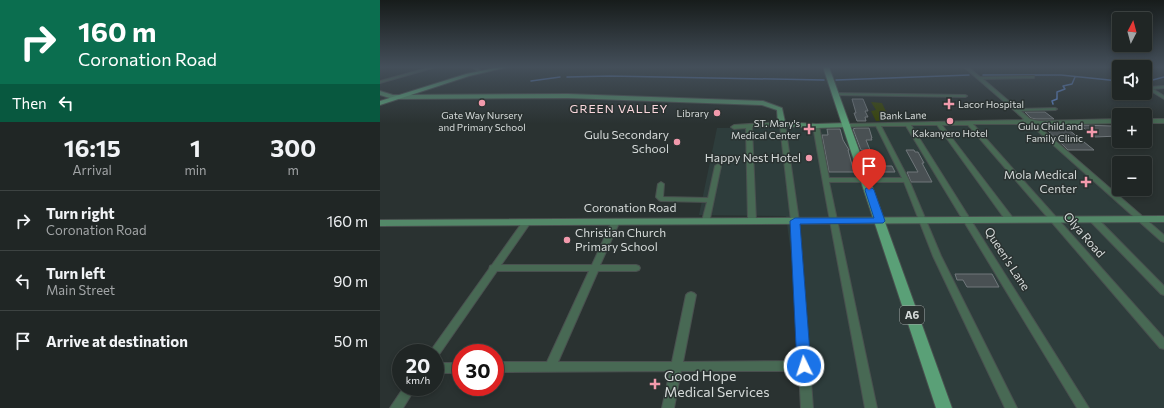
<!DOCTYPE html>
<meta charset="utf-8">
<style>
body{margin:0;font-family:Commissioner,sans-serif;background:#2d3232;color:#f1f3f6;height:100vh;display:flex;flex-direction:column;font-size:15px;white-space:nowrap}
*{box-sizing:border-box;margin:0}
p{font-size:13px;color:#a2a5a7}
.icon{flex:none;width:22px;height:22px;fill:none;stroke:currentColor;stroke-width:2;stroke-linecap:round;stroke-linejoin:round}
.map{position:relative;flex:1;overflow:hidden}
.side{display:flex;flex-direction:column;background:#202625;width:380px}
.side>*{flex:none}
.banner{background:#0b6e4f;color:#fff;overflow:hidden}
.needle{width:26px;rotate:6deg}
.buttons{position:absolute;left:732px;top:12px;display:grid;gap:8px}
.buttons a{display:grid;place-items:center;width:40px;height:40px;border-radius:4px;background:#202625;box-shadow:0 2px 6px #0003,0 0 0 1px #3d4342;font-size:20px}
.speed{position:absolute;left:12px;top:344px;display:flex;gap:8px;font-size:20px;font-weight:700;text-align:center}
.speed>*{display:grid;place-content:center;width:52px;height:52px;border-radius:50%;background:#202625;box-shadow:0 2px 6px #0003,0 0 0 1px #3d4342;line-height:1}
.speed small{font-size:10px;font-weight:400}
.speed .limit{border:6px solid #d22;background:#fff;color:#111}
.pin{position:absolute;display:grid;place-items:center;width:34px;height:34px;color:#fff;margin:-41px -17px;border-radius:50% 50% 50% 0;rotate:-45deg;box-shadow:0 0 4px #0007}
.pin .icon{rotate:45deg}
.me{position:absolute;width:44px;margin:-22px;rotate:356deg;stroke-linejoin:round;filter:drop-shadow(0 0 3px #0008)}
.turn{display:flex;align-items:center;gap:14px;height:84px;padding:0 12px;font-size:18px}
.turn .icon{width:52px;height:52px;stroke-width:2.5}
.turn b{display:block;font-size:28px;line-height:34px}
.then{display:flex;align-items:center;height:38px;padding:0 12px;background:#0003;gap:8px;font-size:15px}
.eta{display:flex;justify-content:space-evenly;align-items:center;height:68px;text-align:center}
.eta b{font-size:24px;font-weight:700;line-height:28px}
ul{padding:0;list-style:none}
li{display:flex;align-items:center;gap:12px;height:60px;padding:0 12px;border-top:1px solid #3d4342}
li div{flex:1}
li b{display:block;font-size:15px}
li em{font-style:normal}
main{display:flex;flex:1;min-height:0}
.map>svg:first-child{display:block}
.built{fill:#2e3d3c}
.green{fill:#39450a}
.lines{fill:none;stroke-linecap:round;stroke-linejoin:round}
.stream{stroke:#5b81c5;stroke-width:1.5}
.building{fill:#495053;stroke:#70777b}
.street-casing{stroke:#49504f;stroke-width:2}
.secondary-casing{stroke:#49504f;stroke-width:2}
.primary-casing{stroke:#49504f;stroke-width:2}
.street{fill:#486954;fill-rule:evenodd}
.secondary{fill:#538868;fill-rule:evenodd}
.primary{fill:#5aa077;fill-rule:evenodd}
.route{fill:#1a73e8;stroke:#114b97}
.poi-dot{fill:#f29aac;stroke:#2a3231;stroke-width:1.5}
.labels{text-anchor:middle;stroke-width:3;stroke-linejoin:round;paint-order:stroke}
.far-poi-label{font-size:10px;fill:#d5dad9;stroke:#2a3231;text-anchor:end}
.far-street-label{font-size:10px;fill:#d5dad9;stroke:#2a3231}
.shield{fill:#2a3231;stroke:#a2a8a7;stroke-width:1}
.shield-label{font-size:11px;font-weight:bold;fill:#d5dad9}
.far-quarter-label{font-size:12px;letter-spacing:1px;fill:#fad7dd;stroke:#2a3231}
.poi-label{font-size:12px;fill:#d5dad9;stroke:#2a3231;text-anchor:end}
.street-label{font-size:12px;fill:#d5dad9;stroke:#2a3231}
.near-poi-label{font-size:14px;fill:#d5dad9;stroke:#2a3231;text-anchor:start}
</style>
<main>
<section class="side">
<div class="banner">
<div class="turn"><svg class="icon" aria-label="right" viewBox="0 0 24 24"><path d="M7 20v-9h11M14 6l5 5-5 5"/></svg><div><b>160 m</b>Coronation Road</div></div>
<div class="then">Then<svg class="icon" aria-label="left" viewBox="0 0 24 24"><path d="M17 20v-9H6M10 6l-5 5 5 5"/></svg></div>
</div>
<div class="eta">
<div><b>16:15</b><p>Arrival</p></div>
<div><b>1</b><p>min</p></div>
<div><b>300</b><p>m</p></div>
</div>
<ul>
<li><svg class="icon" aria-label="right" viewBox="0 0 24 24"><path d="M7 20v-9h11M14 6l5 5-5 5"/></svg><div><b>Turn right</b><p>Coronation Road</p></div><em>160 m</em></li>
<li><svg class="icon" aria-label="left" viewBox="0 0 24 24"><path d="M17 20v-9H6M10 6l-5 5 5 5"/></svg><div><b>Turn left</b><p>Main Street</p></div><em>90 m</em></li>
<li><svg class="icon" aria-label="arrive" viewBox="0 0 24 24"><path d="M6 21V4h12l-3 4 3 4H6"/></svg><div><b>Arrive at destination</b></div><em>50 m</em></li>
</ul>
</section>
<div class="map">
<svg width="784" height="408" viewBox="0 0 784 408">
<rect width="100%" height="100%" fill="#2a3231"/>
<!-- built -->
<path class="built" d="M 646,124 L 650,125 L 758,220 L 784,220 L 784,408 L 431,408 L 406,216 L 319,215 L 337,128 Z"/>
<!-- green -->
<path class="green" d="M 491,102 L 502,103 L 510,120 L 496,121 L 491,111 L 496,110 Z"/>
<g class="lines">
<!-- stream -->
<path class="stream" d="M 603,75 L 681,75 L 739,81
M 187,77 L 230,76 L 444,80
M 456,80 L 589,75
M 151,81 L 180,77
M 765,82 L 784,77
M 673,104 L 672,101 L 677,99 L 677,92 L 685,89 L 683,86 L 692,84 L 695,77"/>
</g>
<!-- building -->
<path class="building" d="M 472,99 L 483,99 L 488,111 L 485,111 L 488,117 L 485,117 L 486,121 L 477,121 L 474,113 L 476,113 Z
M 645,112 L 665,112 L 674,119 L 656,119 L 651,118 Z
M 700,125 L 732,126 L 739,131 L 739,136 L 715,137 Z
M 670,126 L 684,126 L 714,150 L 688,150 L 666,129 Z
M 476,128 L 489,128 L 492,138 L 491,138 L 492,140 L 486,140 L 490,150 L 481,150 L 473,129 Z
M 447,129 L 460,129 L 463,140 L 469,150 L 468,150 L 474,172 L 449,172 L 442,135 L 448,135 Z
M 526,150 L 534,150 L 535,152 L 538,152 L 544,163 L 542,163 L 552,182 L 531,182 L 527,172 L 538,172 Z
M 486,166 L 512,166 L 515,172 L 488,172 Z
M 575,274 L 612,274 L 619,287 L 587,287 L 583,280 L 577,280 Z"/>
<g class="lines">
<!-- street casing -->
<g class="street-casing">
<path id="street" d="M 51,67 L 56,67 L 0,83 L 0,81 Z
M 92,67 L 96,67 L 103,72 L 100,73 Z
M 584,67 L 588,67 L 600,77 L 654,76 L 654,78 L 653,78 L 603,79 L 638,109 L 675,108 L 677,109 L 675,110 L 641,111 L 650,119 L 659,121 L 739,119 L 739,123 L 657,125 L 784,235 L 784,242 L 781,241 L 652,126 L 645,124 L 593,124 L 784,338 L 784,349 L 780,348 L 588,125 L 562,125 L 633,218 L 634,220 L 633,222 L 627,222 L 557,125 L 531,125 L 709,408 L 697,408 L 526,126 L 501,126 L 529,180 L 561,256 L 637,408 L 625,408 L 553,256 L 524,182 L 449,182 L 497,408 L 485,408 C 468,314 449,220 433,126 L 436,124 L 439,126 L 449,178 L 522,178 L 496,126 L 467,127 L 464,125 L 465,124 L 642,120 L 644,119 Z
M 784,86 L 784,88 L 773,89 L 784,96 L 784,99 L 766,88 L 768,87 Z
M 453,93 L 585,95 L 587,96 L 585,97 L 455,95 L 453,94 Z
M 765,119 L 784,119 L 784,123 L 765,123 Z
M 402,122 L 405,124 L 419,221 L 433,408 L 421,408 L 419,371 L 301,371 L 294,408 L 282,408 L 290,371 L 115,372 L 115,362 L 167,362 L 209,271 L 117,271 L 58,356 L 55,357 L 55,353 L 49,353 L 109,269 L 110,266 L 112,265 L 144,220 L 150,220 L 151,222 L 121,265 L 212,265 L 232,221 L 236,219 L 240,221 L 220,265 L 256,265 L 259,266 L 260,268 L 259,270 L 256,271 L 218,271 L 178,362 L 292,362 L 306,295 L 308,293 L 311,292 L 314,293 L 316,295 L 303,362 L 419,361 L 411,221 L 400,126 L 372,127 L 376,221 L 372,223 L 368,221 L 366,128 L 354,129 L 351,127 L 354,125 Z
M 338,164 L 341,166 L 329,223 L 326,223 L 322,221 L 327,202 L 281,201 L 279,200 L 276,197 L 278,184 L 281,182 L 284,184 L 283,197 L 328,198 L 335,166 Z
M 710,217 L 716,217 L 784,286 L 784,295 L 781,294 L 710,221 L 709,219 Z
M 55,363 L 81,363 L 81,373 L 55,373 Z
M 24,387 L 36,387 L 23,408 L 10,408 Z"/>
</g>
<!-- secondary casing -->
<g class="secondary-casing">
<path id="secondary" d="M 0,91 L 13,95 L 188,94 L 383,101 L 402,108 L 405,122 L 436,124 L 467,123 L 471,125 L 467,127 L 436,128 L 402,126 L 398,124 L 397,110 L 382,105 L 188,98 L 13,99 L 0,95 Z
M 784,216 L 784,222 L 0,226 L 0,220 Z"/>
</g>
<!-- primary casing -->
<g class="primary-casing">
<path id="primary" d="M 119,67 L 128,67 L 89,76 L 0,105 L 0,101 L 86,74 Z
M 443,67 L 449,67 L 572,408 L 556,408 Z"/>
</g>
<!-- street -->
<use href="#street" class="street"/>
<!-- secondary -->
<use href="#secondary" class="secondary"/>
<!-- primary -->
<use href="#primary" class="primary"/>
</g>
<!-- sky -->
<linearGradient id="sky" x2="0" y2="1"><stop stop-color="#171c1b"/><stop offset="0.54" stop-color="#444f5a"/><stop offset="1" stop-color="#444f5a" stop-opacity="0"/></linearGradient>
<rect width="784" height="124" fill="url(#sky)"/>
<!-- route -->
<path class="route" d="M 486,188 L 492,188 L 494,190 L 505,221 L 503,223 L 420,224 L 431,366 L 429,370 L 424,372 L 419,370 L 417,366 L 410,221 L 415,218 L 494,218 L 485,190 Z"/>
<!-- markers -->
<g class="poi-dot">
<circle cx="102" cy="103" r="4"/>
<path d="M567 98h4v4h4v4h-4v4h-4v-4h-4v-4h4z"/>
<circle cx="337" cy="113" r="4"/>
<circle cx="570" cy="121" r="4"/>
<path d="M427 123h4v4h4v4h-4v4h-4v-4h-4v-4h4z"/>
<path d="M710 126h4v4h4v4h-4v4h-4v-4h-4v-4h4z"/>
<circle cx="297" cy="142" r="4"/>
<circle cx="429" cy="158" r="4"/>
<path d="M704 176h4v4h4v4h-4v4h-4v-4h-4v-4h4z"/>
<circle cx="187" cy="240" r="4"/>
<path d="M273 378h4v4h4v4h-4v4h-4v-4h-4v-4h4z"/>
</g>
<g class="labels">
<!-- far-poi labels -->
<g class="far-poi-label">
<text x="578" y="108" text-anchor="start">Lacor Hospital</text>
<text x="329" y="117">Library</text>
<text x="102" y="119" text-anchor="middle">Gate Way Nursery<tspan x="102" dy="12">and Primary School</tspan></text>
<text x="420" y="127">ST. Mary's<tspan x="420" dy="12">Medical Center</tspan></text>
<text x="703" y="130">Gulu Child and<tspan x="703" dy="12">Family Clinic</tspan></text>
<text x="570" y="137" text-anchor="middle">Kakanyero Hotel</text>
</g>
<!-- far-street labels -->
<g class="far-street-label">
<text transform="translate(523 115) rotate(-1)" y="4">Bank Lane</text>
</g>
<!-- shield labels -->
<rect class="shield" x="520" y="306" width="24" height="18" rx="3"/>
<g class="shield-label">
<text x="532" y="319">A6</text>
</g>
<!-- far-quarter labels -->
<g class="far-quarter-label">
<text x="239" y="113">GREEN VALLEY</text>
</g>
<!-- poi labels -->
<g class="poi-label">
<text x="289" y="139">Gulu Secondary<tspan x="289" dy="14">School</tspan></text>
<text x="421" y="162">Happy Nest Hotel</text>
<text x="697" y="179">Mola Medical<tspan x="697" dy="14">Center</tspan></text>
<text x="195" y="237" text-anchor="start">Christian Church<tspan x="195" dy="14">Primary School</tspan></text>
</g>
<!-- street labels -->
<g class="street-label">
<text x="250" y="212">Coronation Road</text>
<text transform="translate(704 235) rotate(49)" y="4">Olya Road</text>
<text transform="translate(627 259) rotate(57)" y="4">Queen's Lane</text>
</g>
<!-- near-poi labels -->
<g class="near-poi-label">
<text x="284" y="381">Good Hope<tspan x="284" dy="16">Medical Services</tspan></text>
</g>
</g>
</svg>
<div class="buttons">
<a><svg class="needle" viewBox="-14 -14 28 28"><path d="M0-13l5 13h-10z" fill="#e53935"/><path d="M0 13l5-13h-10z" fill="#a2a5a7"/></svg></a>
<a><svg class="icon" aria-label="sound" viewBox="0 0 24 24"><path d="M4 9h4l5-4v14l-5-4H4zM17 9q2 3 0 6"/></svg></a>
<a>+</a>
<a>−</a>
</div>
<div class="speed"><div>20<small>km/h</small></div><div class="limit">30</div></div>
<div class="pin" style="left:489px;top:190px;background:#d93025"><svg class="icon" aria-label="arrive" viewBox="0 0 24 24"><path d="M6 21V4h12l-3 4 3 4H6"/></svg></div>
<svg class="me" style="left:424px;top:366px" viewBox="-20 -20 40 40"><circle r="17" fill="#1a73e8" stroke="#fff" stroke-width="3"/><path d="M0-11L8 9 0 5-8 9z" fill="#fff"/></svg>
</div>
</main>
